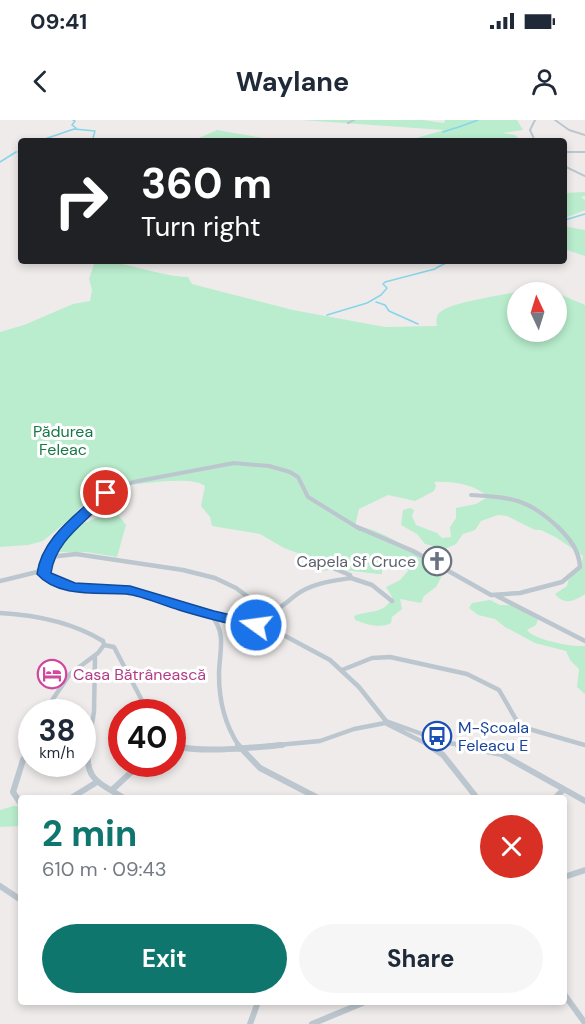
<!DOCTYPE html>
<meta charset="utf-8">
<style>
body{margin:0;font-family:"DM Sans",sans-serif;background:#f6f6f7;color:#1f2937;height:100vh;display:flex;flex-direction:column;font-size:22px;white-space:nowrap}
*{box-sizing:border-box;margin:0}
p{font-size:20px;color:#747a83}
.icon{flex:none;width:33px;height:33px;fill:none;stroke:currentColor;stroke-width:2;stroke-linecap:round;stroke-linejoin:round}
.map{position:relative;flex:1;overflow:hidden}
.panel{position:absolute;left:18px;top:675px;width:549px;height:210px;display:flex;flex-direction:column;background:#fff;border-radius:6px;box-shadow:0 3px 9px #0003}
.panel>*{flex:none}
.guide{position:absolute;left:18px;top:18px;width:549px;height:126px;border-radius:6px;box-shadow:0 3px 9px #0003;background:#202124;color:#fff;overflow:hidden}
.needle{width:39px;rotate:356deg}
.fabs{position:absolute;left:507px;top:162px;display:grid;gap:12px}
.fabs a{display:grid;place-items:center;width:60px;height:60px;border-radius:50%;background:#fff;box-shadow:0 3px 9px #0003;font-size:30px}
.speed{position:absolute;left:18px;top:579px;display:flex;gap:12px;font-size:30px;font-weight:700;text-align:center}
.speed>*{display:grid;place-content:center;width:78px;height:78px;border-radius:50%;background:#fff;box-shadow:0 3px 9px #0003;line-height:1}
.speed small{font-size:15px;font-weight:400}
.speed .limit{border:9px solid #d22;background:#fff;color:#111}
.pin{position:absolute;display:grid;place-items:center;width:51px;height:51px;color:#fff;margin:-26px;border:3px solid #fff;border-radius:50%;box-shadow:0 2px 6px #0007}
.me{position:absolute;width:66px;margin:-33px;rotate:284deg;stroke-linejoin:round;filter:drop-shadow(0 0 4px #0008)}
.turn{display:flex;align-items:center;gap:21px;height:126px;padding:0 24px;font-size:27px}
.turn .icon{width:78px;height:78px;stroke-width:2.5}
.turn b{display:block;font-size:42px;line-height:51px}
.round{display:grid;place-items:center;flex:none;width:63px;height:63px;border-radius:32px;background:#f6f6f7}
.headline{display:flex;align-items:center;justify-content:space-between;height:102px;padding:0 24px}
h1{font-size:36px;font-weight:700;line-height:45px;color:#0f766e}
.primary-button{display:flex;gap:12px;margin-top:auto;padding:12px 24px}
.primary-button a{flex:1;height:69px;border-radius:36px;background:#0f766e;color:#fff;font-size:24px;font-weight:700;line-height:69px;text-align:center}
.primary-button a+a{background:#f6f6f7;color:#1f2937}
.status{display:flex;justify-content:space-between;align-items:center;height:42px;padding:0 30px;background:#fff;direction:ltr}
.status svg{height:16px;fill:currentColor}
header{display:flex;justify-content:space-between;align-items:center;height:78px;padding:0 24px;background:#fff;font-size:27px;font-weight:700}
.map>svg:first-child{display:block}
.green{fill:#b9edcd}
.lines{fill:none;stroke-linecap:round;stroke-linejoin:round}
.stream{stroke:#87d5e9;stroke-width:1.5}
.minor-far3{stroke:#bcc6ce;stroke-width:2}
.minor-far2{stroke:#bcc6ce;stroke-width:4}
.minor-far1{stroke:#bcc6ce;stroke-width:4.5}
.minor{stroke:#bcc6ce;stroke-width:6}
.route{fill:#1a73e8;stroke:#114b97;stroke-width:1.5}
.labels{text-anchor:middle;stroke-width:6;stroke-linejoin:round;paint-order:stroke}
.park-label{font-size:16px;fill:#187747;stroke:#fff}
.worship-label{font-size:16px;fill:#5b616d;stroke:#fff;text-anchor:end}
.hotel-label{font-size:16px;fill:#b23c85;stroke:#fff;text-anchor:start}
.transit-label{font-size:16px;fill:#164399;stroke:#fff;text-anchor:start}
</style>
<div class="status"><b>09:41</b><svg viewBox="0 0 49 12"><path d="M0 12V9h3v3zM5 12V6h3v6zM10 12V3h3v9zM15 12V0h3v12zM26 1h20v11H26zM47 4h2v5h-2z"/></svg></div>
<header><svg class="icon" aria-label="back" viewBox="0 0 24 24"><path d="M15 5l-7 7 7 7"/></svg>Waylane<svg class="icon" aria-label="person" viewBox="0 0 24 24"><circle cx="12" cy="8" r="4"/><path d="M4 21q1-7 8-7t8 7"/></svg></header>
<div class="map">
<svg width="585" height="904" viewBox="0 0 585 904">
<rect width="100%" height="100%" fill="#efebeb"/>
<!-- green -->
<path class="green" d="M 301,0 L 423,0 L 444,3 L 445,0 L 517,0 L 523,10 L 503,13 L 515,15 L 521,21 L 406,21 L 444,10 Z
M 217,10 L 263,18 L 267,19 L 192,21 Z
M 585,72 L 585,76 L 581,77 L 585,80 L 585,90 L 565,98 L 565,104 L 568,107 L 585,110 L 585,136 L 564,129 L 564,73 Z
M 95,141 C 127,141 156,156 188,157 L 192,164 L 293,190 L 385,207 L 437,206 C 436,201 436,197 439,193 C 450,182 500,176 516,172 C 521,171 523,166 528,165 C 537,162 546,169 555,172 L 518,172 L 518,212 L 556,212 L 557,173 L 585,185 L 585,474 C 575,481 564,486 555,474 L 567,466 L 569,458 L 581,449 L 583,436 L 557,418 L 541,410 L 535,410 L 507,396 L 498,395 L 481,401 L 475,410 L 463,414 L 456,424 L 445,429 L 425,424 L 417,414 L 401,405 L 403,390 L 410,388 L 414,390 L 412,396 L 416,405 L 437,413 L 442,418 L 451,417 L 450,407 L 456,398 L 456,388 L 476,384 L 488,377 C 475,364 451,361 434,362 L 436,366 L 434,371 L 415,381 L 388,375 L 359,389 L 355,406 C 385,409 415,434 440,449 L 443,454 L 436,467 L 424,476 L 421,483 L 400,479 L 402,489 L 392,497 L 391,503 C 381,509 365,504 355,500 L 354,496 C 368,490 385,495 392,477 L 386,467 L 400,460 L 408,451 L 406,446 L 391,443 L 382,448 L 382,454 L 378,454 L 336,449 L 323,451 L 307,443 L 306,436 L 284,428 L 260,414 L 212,406 L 210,397 L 201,386 L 205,366 C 192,356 148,363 130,365 L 130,362 L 124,361 L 91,376 L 70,399 L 43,421 L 28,425 L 0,427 L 0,212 L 24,205 L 73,184 L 90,181 L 92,170 L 89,159 Z
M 116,392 L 126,405 L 117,437 L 86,432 L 57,432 C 58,428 59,421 61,418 C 69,407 103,395 116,392 Z
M 490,480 L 500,485 L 513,485 L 538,499 L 536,505 L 527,510 C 535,520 571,527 585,526 L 585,574 L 577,567 L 579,549 L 570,540 L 566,531 L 535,523 L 505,507 L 495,499 L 478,495 L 469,488 L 472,483 Z
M 13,686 L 21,686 L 21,706 L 0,707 L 0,690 Z"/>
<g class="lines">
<!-- stream -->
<path class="stream" d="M 73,0 L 75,1 L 72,5 L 76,8
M 456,8 L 478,0
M 443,12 L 455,8
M 39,21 L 74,9 L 95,11 L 93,18 L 95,21
M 18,32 L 21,28
M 0,42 L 16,32
M 565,100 L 585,94
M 436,148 L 450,141
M 376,182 L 385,185 L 389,191 L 418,204
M 327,195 L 367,183 L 381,175 L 387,168 L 383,164 L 385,162 L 435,149"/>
<!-- minor-far3 -->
<path class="minor-far3" d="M 535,0 L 530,10 L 535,21
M 555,0 L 569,10 L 585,15
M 348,3 L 354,0
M 564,32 L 585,32
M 564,46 L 585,56"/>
<!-- minor-far2 -->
<path class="minor-far2" d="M 471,375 C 512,377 529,379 560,409
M 69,409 L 106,373 L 133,362 L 234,343 L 269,346 L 290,352 L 298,357 L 308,377 L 360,409"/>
<!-- minor-far1 -->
<path class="minor-far1" d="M 357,407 L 413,431 L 491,475 L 520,473 L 562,462 L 580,447 C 579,430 570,419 558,407
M 50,437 L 76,434 L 183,450 L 215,458 L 236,468 L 268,492 L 274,510
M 37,452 C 52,439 55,419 71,407
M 351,458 L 372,465 L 392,481
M 0,461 L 37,452 L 74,467 L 130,470 L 212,495 L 274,510 L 330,540 L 359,567 L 386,601 L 444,622 L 465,626
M 497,476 L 585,521
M 268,492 C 283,488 285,483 296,475 C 312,463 332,461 351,458 L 350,455 L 328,446 L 314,444
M 0,493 C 36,495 72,502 103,521 L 104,525 L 98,533 L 70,554 L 44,592
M 212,496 C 227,515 219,532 219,555 C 219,580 225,605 239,626
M 104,525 L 114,527 L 148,592
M 342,550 L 372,538 L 390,537 L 467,554 L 499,570 L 518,603 L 529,609 L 585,625
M 386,601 L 385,603 L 431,626
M 88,626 L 94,592 L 95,537
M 267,626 L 320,621 L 354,609 L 385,603"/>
<!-- minor -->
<path class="minor" d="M 89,625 C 83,659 98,662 124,678
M 238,625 L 260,648 L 318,678
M 428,625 L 443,635 L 477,678
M 458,625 L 501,634 L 585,681
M 172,626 C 205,633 248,628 282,625
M 112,670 L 140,644
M 71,678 L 97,662
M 555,678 L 563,670
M 21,684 L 13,672 L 23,640 L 32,627
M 564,757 L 585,750
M 0,766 L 21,780
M 564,874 L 585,903
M 250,904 L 258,882
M 312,904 L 365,882"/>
</g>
<!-- route -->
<path class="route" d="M 106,369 L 112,373 C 91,400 56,417 51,453 L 75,463 L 130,466 L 214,491 L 261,502 L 263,505 L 261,508 L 256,510 C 230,504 205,498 179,490 C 162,485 143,476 126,474 C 98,472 58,478 37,454 C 42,417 77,395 101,371 Z"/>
<!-- icons -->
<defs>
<g id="church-ring" transform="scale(1.5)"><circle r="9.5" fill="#fff" stroke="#6b7280" stroke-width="1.5"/><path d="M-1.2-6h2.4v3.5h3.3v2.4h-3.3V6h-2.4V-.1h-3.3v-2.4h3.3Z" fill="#6b7280"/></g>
<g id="hotel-ring" transform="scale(1.5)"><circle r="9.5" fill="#fff" stroke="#d1479c" stroke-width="1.5"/><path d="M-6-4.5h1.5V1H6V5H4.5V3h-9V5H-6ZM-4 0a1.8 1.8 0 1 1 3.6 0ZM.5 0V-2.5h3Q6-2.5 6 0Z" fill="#d1479c"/></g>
<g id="bus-ring" transform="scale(1.5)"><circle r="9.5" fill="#fff" stroke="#1a4fb4" stroke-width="1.5"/><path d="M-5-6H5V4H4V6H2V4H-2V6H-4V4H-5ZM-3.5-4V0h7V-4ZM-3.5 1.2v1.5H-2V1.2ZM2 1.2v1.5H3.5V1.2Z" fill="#1a4fb4"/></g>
</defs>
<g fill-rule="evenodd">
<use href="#church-ring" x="437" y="441"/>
<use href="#hotel-ring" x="52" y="554"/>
<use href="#bus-ring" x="437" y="616"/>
</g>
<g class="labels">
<!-- park labels -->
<g class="park-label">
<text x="63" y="317">Pădurea<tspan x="63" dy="18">Feleac</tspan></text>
</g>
<!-- worship labels -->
<g class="worship-label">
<text x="416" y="447">Capela Sf Cruce</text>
</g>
<!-- hotel labels -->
<g class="hotel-label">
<text x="73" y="560">Casa Bătrânească</text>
</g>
<!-- transit labels -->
<g class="transit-label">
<text x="458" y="613">M-Școala<tspan x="458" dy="18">Feleacu E</tspan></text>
</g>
</g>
</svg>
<div class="fabs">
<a><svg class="needle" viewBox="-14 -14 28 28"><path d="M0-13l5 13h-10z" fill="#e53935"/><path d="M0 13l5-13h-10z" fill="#747a83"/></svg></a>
</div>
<div class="speed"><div>38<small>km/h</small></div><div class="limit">40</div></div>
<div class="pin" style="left:106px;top:373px;background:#d93025"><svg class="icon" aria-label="arrive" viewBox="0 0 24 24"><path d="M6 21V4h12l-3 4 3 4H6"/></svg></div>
<svg class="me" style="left:256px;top:505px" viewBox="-20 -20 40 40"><circle r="17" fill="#1a73e8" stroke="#fff" stroke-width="3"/><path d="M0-11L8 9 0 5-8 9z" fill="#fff"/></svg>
<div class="guide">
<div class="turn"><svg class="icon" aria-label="right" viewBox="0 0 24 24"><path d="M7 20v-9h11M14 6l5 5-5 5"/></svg><div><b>360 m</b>Turn right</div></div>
</div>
<section class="panel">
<div class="headline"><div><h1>2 min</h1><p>610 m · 09:43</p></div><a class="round" style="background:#d93025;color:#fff"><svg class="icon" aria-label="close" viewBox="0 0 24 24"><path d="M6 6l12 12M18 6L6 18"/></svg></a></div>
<div class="primary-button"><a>Exit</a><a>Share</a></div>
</section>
</div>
